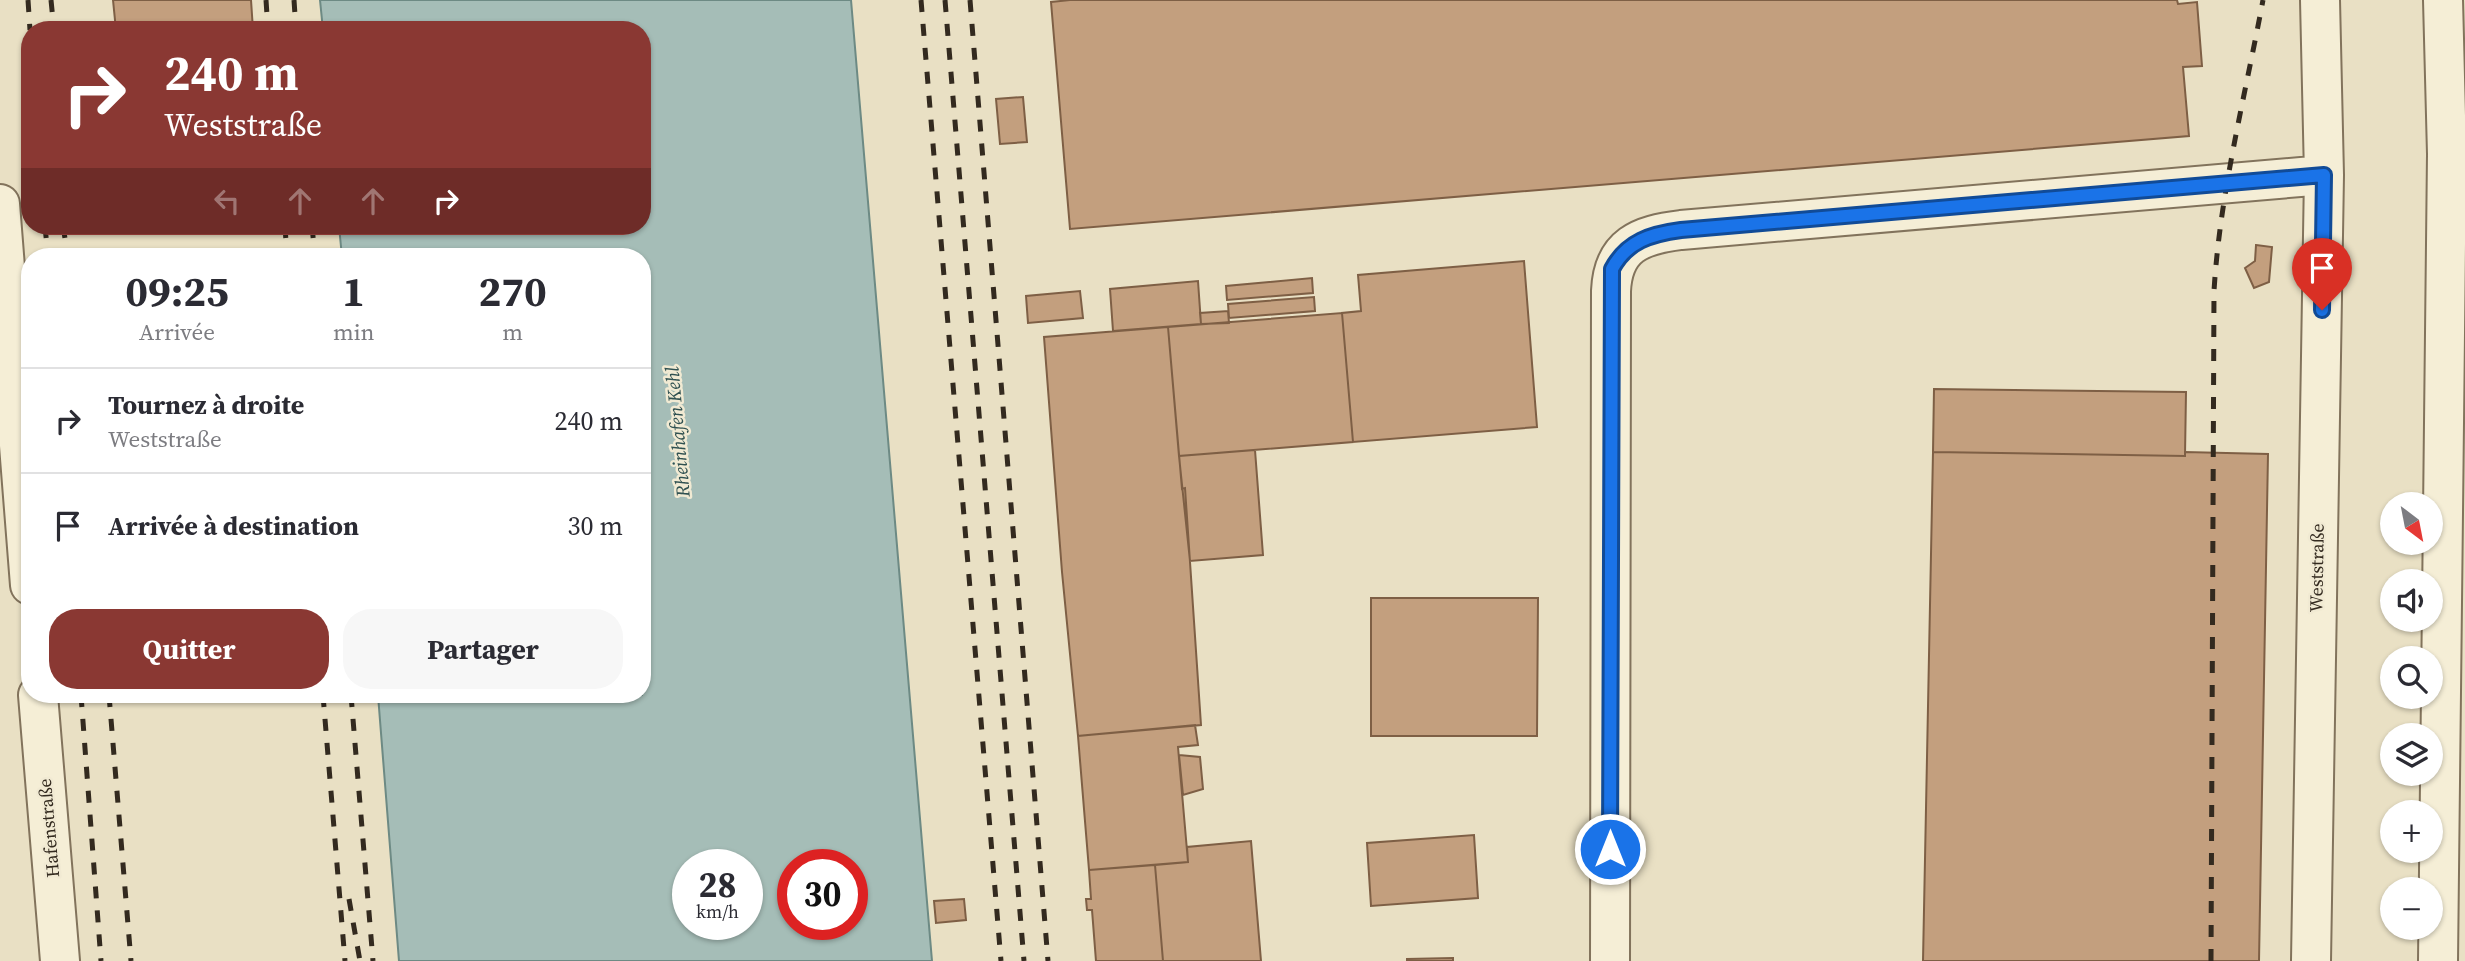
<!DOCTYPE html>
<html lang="fr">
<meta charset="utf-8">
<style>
body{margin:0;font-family:"Source Serif 4",serif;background:#f7f7f7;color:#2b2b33;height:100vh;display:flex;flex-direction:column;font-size:26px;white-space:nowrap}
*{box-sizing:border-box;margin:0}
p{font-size:23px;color:#7c7c81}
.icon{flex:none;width:38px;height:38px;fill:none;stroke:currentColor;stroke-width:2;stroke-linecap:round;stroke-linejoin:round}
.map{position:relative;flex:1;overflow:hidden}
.sheet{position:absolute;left:21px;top:248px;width:630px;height:455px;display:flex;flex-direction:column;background:#fff;border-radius:28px;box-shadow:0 2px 5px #0004}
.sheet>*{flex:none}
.banner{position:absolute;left:21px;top:21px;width:630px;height:214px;border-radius:28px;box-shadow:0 2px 5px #0004;background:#8a3833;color:#fff;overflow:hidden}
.needle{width:46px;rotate:148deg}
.tools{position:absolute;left:2380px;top:492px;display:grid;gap:14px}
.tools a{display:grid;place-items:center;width:63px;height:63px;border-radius:50%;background:#fff;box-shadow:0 2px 5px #0004;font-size:35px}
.speed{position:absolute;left:672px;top:849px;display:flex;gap:14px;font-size:35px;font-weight:700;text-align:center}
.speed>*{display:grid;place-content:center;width:91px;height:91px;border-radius:50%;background:#fff;box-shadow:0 2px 5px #0004;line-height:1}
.speed small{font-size:18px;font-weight:400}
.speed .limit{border:10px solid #d22;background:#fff;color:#111}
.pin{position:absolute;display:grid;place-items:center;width:60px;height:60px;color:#fff;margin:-72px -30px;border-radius:50% 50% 50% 0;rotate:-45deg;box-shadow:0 0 7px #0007}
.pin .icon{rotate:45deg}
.me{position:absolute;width:77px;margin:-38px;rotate:0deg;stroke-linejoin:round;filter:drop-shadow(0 0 5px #0008)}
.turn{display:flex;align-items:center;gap:24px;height:147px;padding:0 28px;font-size:32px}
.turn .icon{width:91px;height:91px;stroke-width:2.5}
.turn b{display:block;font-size:49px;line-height:60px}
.lanes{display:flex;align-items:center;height:66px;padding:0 28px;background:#0003;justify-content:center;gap:35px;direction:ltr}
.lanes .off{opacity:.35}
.eta{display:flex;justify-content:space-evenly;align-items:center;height:119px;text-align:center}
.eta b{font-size:42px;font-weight:700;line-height:49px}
.primary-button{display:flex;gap:14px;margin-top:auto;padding:14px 28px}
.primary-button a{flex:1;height:80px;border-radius:28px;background:#8a3833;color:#fff;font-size:28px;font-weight:700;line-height:80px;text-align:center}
.primary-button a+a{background:#f7f7f7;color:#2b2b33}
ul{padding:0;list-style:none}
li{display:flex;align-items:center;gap:21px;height:105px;padding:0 28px;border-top:2px solid #e1e1e2}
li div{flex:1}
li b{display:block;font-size:26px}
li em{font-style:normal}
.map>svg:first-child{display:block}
.water{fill:#a5bdb7;stroke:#6d8a84;stroke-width:2;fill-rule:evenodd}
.building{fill:#c39f7e;stroke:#7e5f45;stroke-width:2}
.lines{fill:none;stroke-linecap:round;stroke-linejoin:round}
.minor-casing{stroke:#82735c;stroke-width:42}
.minor{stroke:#f5eed6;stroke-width:38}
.rail{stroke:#332a1f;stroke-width:5;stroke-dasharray:12 12;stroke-linecap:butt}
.route-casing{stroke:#114b97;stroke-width:18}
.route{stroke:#1a73e8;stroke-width:12}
.labels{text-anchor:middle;stroke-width:5;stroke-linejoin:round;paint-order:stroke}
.street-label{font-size:18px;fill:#332a1f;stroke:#f1ead3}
.water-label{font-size:19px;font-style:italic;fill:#305151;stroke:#f1ead3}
</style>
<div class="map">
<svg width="2465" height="961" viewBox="0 0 2465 961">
<rect width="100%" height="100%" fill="#e9e0c4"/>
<!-- water -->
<path class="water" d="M 320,0 L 851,0 L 932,961 L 399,961 L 378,695 L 642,695 L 642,257 L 342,257 L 339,226 L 642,226 L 642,30 L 323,30 ZM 747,864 L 747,924 L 688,924 L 688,864 ZM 793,864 L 852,864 L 852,924 L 793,924 Z"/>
<!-- building -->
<path class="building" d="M 113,0 L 251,0 L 253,30 L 116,30 Z
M 1070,0 L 2177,0 L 2178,4 L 2197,2 L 2202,66 L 2183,67 L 2189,136 L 1070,229 L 1051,2 Z
M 1023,97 L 1027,142 L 1000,144 L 996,99 Z
M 2256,245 L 2272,247 L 2269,282 L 2254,288 L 2245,268 L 2255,261 Z
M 1524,261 L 1537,427 L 1353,442 L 1342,313 L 1361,311 L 1358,275 Z
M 1312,278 L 1313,293 L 1227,300 L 1226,286 Z
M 1198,281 L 1201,324 L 1113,331 L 1110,289 Z
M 1080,291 L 1083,318 L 1028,323 L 1026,296 Z
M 1314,297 L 1315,311 L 1229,318 L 1228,304 Z
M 1228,311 L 1229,323 L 1201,324 L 1200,313 Z
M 1342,313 L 1353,442 L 1179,456 L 1168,327 Z
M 1168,327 L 1182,489 L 1185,488 L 1201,725 L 1078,736 L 1062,572 L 1044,337 Z
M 1934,389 L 2186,392 L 2185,456 L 1933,452 Z
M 1255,450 L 1263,555 L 1190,561 L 1179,456 Z
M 1933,452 L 2185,456 L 2185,452 L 2268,454 L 2259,961 L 1923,961 Z
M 1371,598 L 1538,598 L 1537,736 L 1371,736 Z
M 1195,725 L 1198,745 L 1178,747 L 1188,862 L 1089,870 L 1078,736 Z
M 1179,755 L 1200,757 L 1203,789 L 1183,795 Z
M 1474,835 L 1478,898 L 1371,906 L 1367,843 Z
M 1251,841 L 1261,961 L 1163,961 L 1155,865 L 1188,862 L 1187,847 Z
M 1155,865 L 1163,961 L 1096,961 L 1092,910 L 1087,910 L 1086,899 L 1091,899 L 1089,870 Z
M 964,899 L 966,920 L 936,923 L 934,901 Z
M 1453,958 L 1453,961 L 1407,961 L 1407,959 Z"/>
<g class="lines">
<!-- minor casing -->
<g class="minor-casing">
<path id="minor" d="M 0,204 L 30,585
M 38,695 L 60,961
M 1610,961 L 1611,291 C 1613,245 1640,235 1681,230 L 2324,175
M 2311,961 L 2324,175 L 2320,0
M 2438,961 L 2447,154 L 2443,0"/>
</g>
<!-- minor -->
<use href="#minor" class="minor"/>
<!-- rail -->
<path class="rail" d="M 28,0 L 30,30
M 51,0 L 54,30
M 266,0 L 268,30
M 294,0 L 296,30
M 921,0 L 1001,961
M 945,0 L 1024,961
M 970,0 L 1048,961
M 45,226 L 48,257
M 63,226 L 68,257
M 285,226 L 287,257
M 312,226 L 315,257
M 81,695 L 101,961
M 109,695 L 131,961
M 323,695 L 345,961
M 351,695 L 373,961
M 349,899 L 360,961
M 2211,961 L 2214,291 C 2220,192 2245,97 2263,0"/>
</g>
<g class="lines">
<!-- route casing -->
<g class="route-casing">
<path id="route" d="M 1610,849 L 1612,269 C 1627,241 1651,234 1681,230 L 2324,175 L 2322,310"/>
</g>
<!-- route -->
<use href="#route" class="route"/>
</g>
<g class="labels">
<!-- street labels -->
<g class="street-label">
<text transform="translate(2317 568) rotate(-89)" y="6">Weststraße</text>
<text transform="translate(49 828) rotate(-95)" y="6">Hafenstraße</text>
</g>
<!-- water labels -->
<g class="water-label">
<text transform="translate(677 432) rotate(-95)" y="7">Rheinhafen Kehl</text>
</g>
</g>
</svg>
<div class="tools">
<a><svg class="needle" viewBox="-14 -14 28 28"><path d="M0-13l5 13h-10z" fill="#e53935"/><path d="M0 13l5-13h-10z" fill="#7c7c81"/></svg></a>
<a><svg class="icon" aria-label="sound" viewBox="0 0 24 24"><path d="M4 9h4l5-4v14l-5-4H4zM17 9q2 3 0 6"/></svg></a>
<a><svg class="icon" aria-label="search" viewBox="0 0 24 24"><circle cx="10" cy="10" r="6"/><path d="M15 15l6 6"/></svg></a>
<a><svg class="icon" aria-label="layers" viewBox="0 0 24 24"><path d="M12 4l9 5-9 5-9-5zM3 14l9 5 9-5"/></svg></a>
<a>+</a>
<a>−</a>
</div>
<div class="speed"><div>28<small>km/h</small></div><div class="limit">30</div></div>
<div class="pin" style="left:2322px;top:310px;background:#d93025"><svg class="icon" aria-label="arrive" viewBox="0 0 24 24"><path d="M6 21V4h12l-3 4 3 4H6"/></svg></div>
<svg class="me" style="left:1610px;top:849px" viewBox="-20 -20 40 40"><circle r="17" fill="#1a73e8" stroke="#fff" stroke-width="3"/><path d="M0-11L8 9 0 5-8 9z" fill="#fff"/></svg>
<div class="banner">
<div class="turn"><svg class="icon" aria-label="right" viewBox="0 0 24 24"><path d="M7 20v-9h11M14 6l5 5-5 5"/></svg><div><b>240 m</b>Weststraße</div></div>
<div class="lanes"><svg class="icon off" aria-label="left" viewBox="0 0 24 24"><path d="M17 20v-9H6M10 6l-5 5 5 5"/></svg><svg class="icon off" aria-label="ahead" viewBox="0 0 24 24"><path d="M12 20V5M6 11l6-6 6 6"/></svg><svg class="icon off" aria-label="ahead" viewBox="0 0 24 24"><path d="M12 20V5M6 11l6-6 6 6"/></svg><svg class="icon" aria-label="right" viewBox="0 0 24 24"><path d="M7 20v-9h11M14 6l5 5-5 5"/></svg></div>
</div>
<section class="sheet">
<div class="eta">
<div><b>09:25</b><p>Arrivée</p></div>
<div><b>1</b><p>min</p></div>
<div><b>270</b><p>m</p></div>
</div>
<ul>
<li><svg class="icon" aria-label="right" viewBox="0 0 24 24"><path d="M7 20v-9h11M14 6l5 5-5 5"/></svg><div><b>Tournez à droite</b><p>Weststraße</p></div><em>240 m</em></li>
<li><svg class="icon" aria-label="arrive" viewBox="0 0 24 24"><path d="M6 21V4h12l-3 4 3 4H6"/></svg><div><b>Arrivée à destination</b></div><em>30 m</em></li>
</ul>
<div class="primary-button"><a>Quitter</a><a>Partager</a></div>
</section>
</div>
